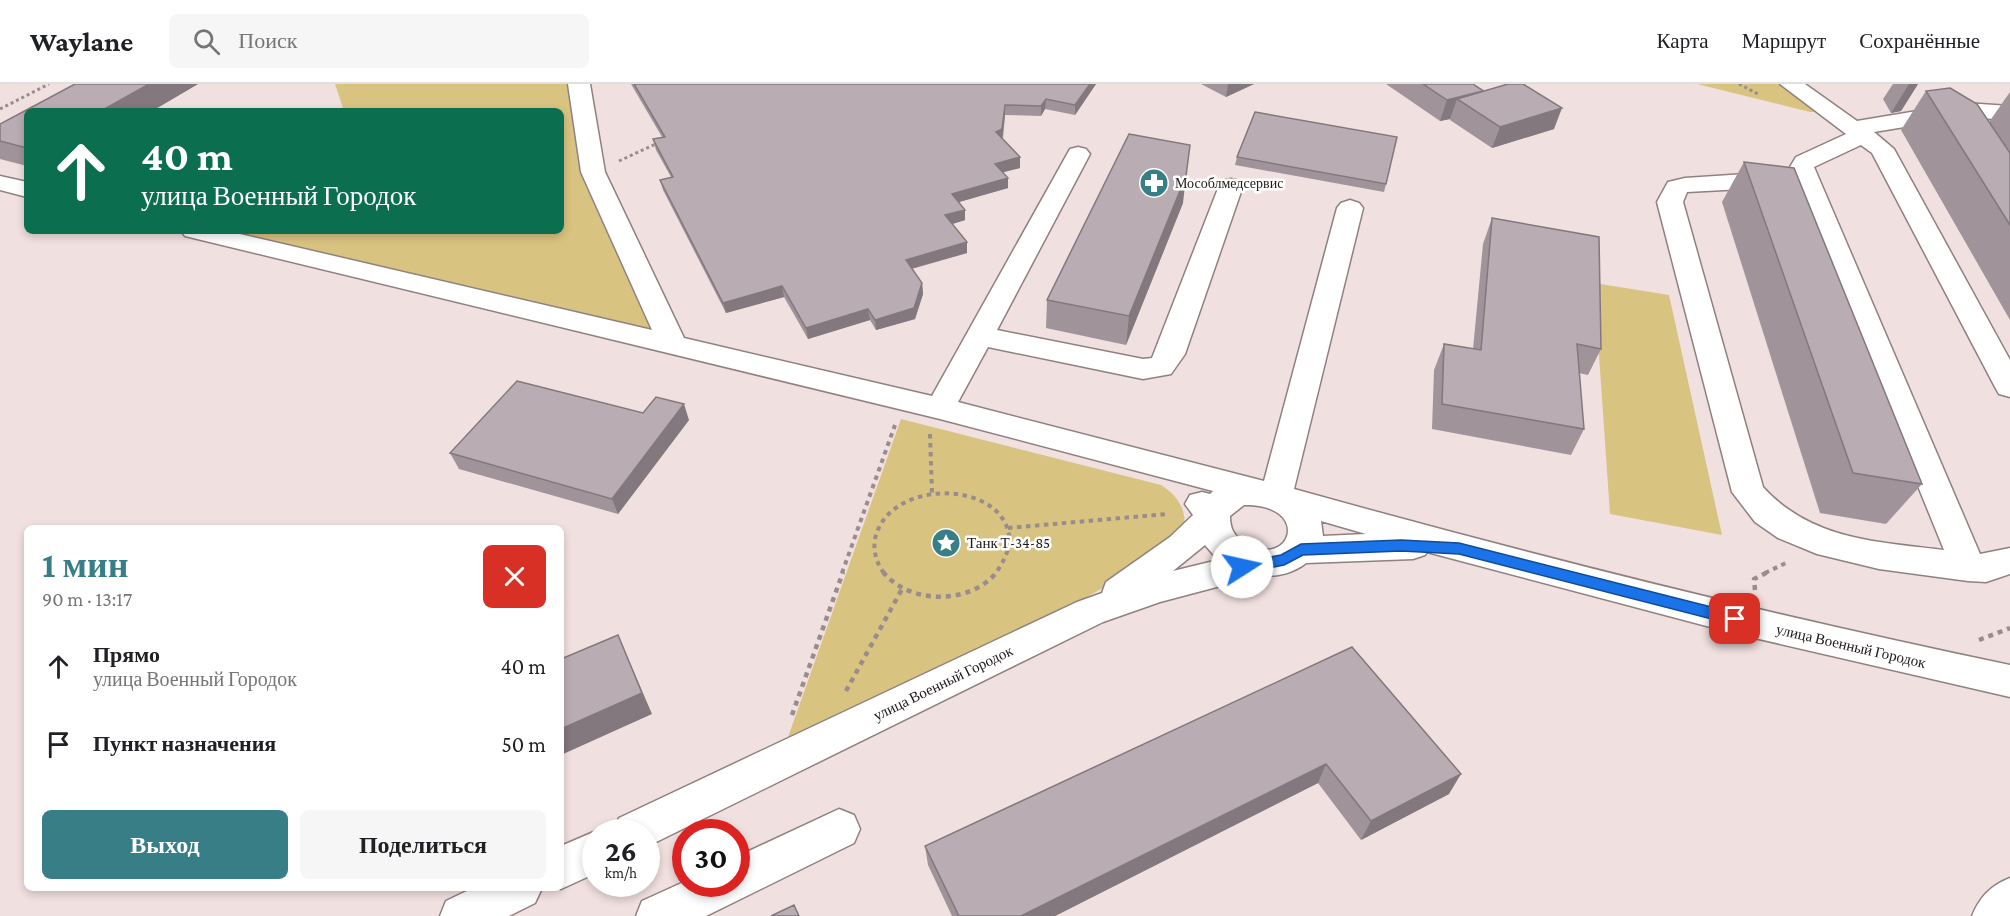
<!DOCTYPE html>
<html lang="ru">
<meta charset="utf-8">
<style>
body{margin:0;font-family:"Crimson Pro",serif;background:#f6f6f6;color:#202124;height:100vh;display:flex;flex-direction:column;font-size:22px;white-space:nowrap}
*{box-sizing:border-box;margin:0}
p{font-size:20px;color:#757577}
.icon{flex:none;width:33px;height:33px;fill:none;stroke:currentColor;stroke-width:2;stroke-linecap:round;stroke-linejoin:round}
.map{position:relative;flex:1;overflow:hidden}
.drawer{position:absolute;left:24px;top:441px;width:540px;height:366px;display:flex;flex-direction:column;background:#fff;border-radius:9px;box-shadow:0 3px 9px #0003}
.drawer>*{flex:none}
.top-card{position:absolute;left:24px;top:24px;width:540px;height:126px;border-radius:9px;box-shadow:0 3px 9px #0003;background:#0b6e4f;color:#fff;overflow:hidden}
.speed{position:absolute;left:582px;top:735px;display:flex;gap:12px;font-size:30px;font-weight:700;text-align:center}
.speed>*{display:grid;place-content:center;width:78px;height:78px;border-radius:50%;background:#fff;box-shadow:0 3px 9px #0003;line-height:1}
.speed small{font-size:15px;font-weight:400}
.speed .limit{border:9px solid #d22;background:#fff;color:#111}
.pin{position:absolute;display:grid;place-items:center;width:51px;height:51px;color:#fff;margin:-26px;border-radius:12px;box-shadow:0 3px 9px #0006}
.me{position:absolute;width:66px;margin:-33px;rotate:80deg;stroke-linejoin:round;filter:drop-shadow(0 0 4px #0008)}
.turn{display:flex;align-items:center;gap:21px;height:126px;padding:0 18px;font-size:27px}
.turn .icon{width:78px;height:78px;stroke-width:2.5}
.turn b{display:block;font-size:42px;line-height:51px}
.round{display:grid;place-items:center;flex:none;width:63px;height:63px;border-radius:9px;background:#f6f6f6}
.headline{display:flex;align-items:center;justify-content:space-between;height:102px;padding:0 18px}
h1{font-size:36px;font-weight:700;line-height:45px;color:#377e87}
.primary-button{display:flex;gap:12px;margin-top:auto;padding:12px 18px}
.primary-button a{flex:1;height:69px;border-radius:9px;background:#377e87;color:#fff;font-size:24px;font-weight:700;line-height:69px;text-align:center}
.primary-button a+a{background:#f6f6f6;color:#202124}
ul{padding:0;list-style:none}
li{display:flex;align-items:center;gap:18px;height:78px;padding:0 18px}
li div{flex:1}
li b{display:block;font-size:22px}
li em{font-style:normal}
header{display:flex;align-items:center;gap:36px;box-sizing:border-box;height:84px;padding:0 30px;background:#fff;border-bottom:2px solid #e0e0e0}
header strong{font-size:28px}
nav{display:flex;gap:33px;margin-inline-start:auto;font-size:21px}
.search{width:420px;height:54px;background:#f6f6f6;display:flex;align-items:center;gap:15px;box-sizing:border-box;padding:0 21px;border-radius:9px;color:#757577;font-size:22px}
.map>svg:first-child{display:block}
.green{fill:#d9c381}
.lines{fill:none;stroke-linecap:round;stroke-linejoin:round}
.minor-casing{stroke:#908180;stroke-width:3}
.path-far2{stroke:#988c8c;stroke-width:3;stroke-dasharray:3 3;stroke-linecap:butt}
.path-far1{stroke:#988c8c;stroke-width:4;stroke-dasharray:4.5 4.5;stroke-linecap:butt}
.path{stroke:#988c8c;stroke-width:4.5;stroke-dasharray:5 5;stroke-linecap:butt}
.minor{fill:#fff;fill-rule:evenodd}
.wall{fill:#a0949a}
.shaded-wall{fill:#82787d}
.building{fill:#baacb3;stroke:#82787d;stroke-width:1.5}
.route{fill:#1a73e8;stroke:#114b97;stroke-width:1.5}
.labels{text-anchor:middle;stroke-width:5;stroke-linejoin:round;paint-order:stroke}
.far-poi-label{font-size:14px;fill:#1e1818;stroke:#fff;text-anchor:start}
.poi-label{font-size:15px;fill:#1e1818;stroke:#fff;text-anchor:start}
.street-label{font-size:15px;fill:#1e1818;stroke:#fff}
</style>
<header>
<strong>Waylane</strong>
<div class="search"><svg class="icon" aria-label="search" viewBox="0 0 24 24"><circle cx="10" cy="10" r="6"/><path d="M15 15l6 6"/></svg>Поиск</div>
<nav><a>Карта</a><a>Маршрут</a><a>Сохранённые</a></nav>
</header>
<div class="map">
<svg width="2010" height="832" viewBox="0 0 2010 832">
<rect width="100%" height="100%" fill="#f0e0df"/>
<!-- green -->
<path class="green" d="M 335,0 L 579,0 L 593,88 L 672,259 L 194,147 L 561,147 L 561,27 L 344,27 Z
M 1697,0 L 1785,0 L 1820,28 L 1810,28 Z
M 1594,199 L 1669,211 L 1722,451 L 1610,430 Z
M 901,335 L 1161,401 C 1177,411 1187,425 1184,445 L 1148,478 L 1040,540 L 787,656 Z"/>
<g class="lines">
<!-- minor casing -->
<g class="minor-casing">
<path id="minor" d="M 568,0 L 590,0 L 605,88 L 684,254 L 932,312 L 1070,65 L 1078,63 L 1086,65 L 1090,70 L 997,246 L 1143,275 L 1152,274 L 1219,102 L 1222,97 L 1231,95 L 1240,97 L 1243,102 L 1185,270 L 1171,290 L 1143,295 L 988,263 L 958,318 L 1264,397 L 1337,124 L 1341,119 L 1350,116 L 1359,119 L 1363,124 L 1294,405 C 1531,471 1769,531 2010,581 L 2010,613 L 1733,549 L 1427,468 L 1425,471 L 1413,475 L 1306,479 C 1295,488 1276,494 1262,491 L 1160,518 L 1103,538 L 646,763 L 646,748 L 613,748 L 619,734 L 1077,518 L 1102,509 L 1106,498 L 1170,453 L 1193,431 L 1185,420 L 1190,411 L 1202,408 L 1210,410 L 1213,407 L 940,335 L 185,152 L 181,147 L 227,147 L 652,246 L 581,88 ZM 1244,421 C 1313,420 1291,487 1245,459 C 1234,452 1230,445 1230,432 ZM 1321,437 L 1366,450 L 1323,452 ZM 1205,461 L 1218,476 L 1173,487 Z
M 1780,0 L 1805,0 L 1857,37 L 1965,19 L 2010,22 L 2010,36 L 1965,33 L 1874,48 L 1894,65 L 2010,276 L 2010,313 L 1999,310 L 1995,303 L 1872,69 L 1861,61 L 1814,83 L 1980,470 L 2010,464 L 2010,490 L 1986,498 L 1968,497 L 1879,485 L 1817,470 L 1778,454 L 1755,438 L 1732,408 L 1657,118 L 1668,98 L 1685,94 L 1790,87 L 1790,83 L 1796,73 L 1846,50 ZM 1796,102 L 1944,466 C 1878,458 1811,456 1763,403 L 1683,118 L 1687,108 Z
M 0,92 L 27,98 L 27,113 L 0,106 Z
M 839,725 L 854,731 L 860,745 L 854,759 L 706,832 L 636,832 L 642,817 L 686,797 L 686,800 L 736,800 L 736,773 Z
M 596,747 L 600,748 L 596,748 L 596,789 L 561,805 L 560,804 L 561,762 Z
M 2010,794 L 2010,832 L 1972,832 C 1980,813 1990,802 2010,794 Z
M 473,804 L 542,804 L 535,819 L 509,832 L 440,832 L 446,817 Z"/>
</g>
<!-- path-far2 -->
<path class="path-far2" d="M 1739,0 L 1760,11
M 0,25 L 49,0
M 619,77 L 656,60"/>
<!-- path-far1 -->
<path class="path-far1" d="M 930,350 L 932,409
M 1008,444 L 1167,430
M 842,489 L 895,341
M 884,489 C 876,479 872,464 876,451 C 893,395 1000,396 1009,451 C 1011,465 1003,478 996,489
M 1765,489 L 1788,478"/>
<!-- path -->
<path class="path" d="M 883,488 C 910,521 970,521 997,488
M 1755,506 L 1754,495 L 1768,488
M 1979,556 L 2010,544
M 846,607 L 902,505
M 792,631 L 843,488"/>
<!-- minor -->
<use href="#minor" class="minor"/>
</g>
<!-- wall -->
<path class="wall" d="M 75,0 L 198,0 L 152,27 L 27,27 L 27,82 L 0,75 L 0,40 Z
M 631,0 L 1096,0 L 1075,31 L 1045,25 L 1041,32 L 1005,31 L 1003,55 L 1020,84 L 1003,88 L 1008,94 L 1008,104 L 959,118 L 965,136 L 952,140 L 967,169 L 912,185 L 922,199 L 923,210 L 915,235 L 876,246 L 870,236 L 808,255 L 784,213 L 726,229 L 663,106 L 660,96 L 671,93 L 656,66 L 653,55 L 662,53 Z
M 1201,0 L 1254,0 L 1226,13 Z
M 1386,0 L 1473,0 L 1554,45 L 1492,64 L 1450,36 L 1450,35 L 1440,37 Z
M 1893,0 L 1918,0 L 1901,27 L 1891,29 L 1883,15 Z
M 1926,7 L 1989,38 L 2010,8 L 2010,236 L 1901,46 Z
M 1237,73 L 1386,100 L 1384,108 L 1235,81 Z
M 1744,78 L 1922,400 L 1886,440 L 1820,429 L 1722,118 Z
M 1183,119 L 1126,261 L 1046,244 L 1047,216 Z
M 1492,134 L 1601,265 L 1588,291 L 1579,289 L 1584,345 L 1571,371 L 1432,345 L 1434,286 L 1444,260 L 1473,265 L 1483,160 Z
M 643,329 L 689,336 L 618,430 L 459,385 L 450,369 Z
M 1352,563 L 1449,710 L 1361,756 L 1318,699 L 1055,832 L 952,832 L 928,781 L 925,762 Z"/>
<!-- shaded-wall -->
<path class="shaded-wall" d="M 149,0 L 198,0 L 152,27 L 101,27 Z
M 1090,0 L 1096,0 L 1075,31 L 1075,21 Z
M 1228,0 L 1254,0 L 1226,13 Z
M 1909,0 L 1918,0 L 1901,27 L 1891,29 Z
M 1483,7 L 1457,15 L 1450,35 L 1440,37 L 1447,16 Z
M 1046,15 L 1045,25 L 1041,32 L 1041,22 Z
M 1005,21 L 1005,31 L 1002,55 L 996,48 Z
M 1562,24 L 1554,45 L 1492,64 L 1500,43 Z
M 1020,73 L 1020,84 L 996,90 L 995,80 Z
M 1186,92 L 1183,119 L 1126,261 L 1129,232 Z
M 1008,94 L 1008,104 L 952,120 L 952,110 Z
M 965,126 L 965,136 L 946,142 L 945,131 Z
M 967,158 L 967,169 L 906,186 L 906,176 Z
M 922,199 L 923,210 L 915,235 L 876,246 L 875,236 Z
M 782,202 L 784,213 L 726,229 L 723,219 Z
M 868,225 L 870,236 L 808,255 L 806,244 Z
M 684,320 L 689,336 L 618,430 L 612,415 Z
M 618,551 L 652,630 L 561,671 L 561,645 Z
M 1326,680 L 1318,699 L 1055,832 L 1021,832 Z
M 1461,690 L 1449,710 L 1361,756 L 1371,737 Z"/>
<!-- building -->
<path class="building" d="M 75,0 L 149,0 L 101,27 L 27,27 L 27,64 L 0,57 L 0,40 Z
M 634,0 L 1090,0 L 1075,21 L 1046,15 L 1041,22 L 1005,21 L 1002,45 L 996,48 L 1020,73 L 995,80 L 1008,94 L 952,110 L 965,126 L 945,131 L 967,158 L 906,176 L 922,199 L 914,224 L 875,236 L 868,225 L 806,244 L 782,202 L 723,219 L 660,96 L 673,93 L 653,55 L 665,53 Z
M 1423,0 L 1473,0 L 1483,7 L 1447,16 Z
M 1508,0 L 1523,0 L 1562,24 L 1500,43 L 1457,15 Z
M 1950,4 L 1977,20 L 2010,69 L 2010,141 L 1926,7 Z
M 1255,28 L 1397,53 L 1386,100 L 1237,73 Z
M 1129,50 L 1190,61 L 1186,92 L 1129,232 L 1047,216 Z
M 1744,78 L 1794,84 L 1922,400 L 1853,389 Z
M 1492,134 L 1599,153 L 1601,265 L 1577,260 L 1584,345 L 1442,320 L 1444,260 L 1481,266 Z
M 517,297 L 643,329 L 656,313 L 684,320 L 612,415 L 450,369 Z
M 618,551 L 642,609 L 561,645 L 561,575 Z
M 1352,563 L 1461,690 L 1371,737 L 1326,680 L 1021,832 L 959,832 L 925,762 Z
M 794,821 L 799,832 L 771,832 Z"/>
<!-- route -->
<path class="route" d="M 1401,456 L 1459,459 L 1735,529 L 1741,531 L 1743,535 L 1741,539 L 1735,541 L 1459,470 L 1401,467 L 1303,471 L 1284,481 L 1242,489 L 1236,487 L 1234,483 L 1236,479 L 1242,478 L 1281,471 L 1301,460 Z"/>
<!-- icons -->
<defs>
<g id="pharmacy-disc" transform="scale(1.5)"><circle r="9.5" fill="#377e87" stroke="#fff"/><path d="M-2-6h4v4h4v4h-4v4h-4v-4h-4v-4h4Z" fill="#fff"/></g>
<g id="sight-disc" transform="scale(1.5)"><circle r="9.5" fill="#377e87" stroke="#fff"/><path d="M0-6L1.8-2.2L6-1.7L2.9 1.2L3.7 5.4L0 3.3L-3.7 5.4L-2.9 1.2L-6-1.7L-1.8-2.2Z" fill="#fff"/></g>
</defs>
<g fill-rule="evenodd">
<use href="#pharmacy-disc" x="1154" y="99"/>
<use href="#sight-disc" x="946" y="459"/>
</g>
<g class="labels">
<!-- far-poi labels -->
<g class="far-poi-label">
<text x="1175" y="104">Мособлмедсервис</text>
</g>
<!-- poi labels -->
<g class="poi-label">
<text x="967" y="464">Танк Т-34-85</text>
</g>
<!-- street labels -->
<g class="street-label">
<text transform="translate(1851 562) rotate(13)" y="5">улица Военный Городок</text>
<text transform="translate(943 599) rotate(-26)" y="5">улица Военный Городок</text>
</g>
</g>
</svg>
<div class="speed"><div>26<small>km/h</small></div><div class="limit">30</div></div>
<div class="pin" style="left:1735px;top:535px;background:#d93025"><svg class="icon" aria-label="arrive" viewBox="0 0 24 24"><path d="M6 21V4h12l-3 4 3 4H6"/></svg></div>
<svg class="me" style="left:1242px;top:483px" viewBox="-20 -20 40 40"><circle r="19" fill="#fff"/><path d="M0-13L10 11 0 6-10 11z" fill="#1a73e8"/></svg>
<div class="top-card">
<div class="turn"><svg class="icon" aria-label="ahead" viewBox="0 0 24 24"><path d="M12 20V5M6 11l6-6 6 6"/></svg><div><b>40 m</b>улица Военный Городок</div></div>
</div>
<section class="drawer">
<div class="headline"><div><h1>1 мин</h1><p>90 m · 13:17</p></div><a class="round" style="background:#d93025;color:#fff"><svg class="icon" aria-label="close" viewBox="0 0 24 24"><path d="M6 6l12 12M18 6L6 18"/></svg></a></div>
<ul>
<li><svg class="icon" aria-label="ahead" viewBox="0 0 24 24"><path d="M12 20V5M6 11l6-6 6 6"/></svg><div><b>Прямо</b><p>улица Военный Городок</p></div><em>40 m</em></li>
<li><svg class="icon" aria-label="arrive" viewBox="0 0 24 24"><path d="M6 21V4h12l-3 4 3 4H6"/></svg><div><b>Пункт назначения</b></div><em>50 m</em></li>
</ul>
<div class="primary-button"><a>Выход</a><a>Поделиться</a></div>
</section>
</div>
